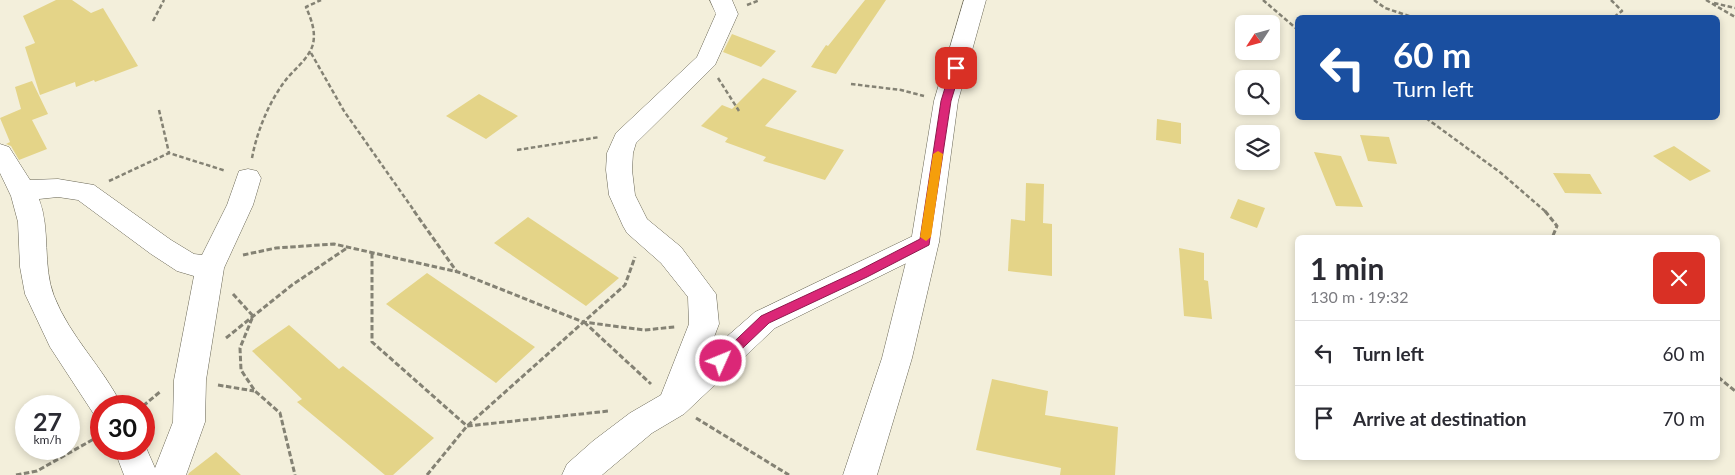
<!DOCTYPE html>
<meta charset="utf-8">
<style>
body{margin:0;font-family:Lato,sans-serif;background:#f2f2f3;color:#2b2b33;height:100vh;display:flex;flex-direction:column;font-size:19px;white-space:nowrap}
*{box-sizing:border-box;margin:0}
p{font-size:16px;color:#7c7c81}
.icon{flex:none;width:28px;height:28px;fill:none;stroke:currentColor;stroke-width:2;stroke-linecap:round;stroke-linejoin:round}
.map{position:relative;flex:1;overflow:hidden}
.details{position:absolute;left:1295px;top:235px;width:425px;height:225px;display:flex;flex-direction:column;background:#fff;border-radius:8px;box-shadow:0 2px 8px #0003}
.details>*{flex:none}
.top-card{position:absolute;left:1295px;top:15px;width:425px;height:105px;border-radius:8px;box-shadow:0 2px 8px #0003;background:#1a4fa0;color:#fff;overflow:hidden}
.needle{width:32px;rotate:234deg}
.controls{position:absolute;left:1235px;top:15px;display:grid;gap:10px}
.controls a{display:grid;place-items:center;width:45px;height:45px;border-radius:8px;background:#fff;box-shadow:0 2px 8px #0003;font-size:25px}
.speed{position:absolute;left:15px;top:395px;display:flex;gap:10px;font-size:25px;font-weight:700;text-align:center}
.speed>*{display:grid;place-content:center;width:65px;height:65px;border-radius:50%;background:#fff;box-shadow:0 2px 8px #0003;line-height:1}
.speed small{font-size:12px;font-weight:400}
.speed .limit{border:8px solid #d22;background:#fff;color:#111}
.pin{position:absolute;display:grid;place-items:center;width:42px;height:42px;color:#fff;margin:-21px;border-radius:10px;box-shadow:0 2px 8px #0006}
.me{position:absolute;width:55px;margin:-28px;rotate:46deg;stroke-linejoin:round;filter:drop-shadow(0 0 4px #0008)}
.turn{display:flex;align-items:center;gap:18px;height:105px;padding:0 15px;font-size:22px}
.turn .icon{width:65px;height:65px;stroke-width:2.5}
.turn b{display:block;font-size:35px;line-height:42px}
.round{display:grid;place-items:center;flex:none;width:52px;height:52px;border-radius:8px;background:#f2f2f3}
.overview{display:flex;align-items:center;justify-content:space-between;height:85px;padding:0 15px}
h1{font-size:30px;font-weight:700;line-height:38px}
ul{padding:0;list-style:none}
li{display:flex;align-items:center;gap:15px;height:65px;padding:0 15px;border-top:1px solid #e1e1e2}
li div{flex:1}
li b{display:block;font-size:19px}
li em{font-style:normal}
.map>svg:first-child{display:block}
.building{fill:#e4d488}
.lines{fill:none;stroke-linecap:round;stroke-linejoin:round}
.street-casing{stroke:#696655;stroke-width:1}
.secondary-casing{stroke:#696655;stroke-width:1}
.path-far1{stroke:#848274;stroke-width:2.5;stroke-dasharray:4.5 2.5;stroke-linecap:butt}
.path{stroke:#848274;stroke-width:3;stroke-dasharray:5.5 2.5;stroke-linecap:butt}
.street{fill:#fff;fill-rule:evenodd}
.secondary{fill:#fff;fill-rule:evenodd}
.route{fill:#db2777;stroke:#8e194d}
.slow{fill:#f59e0b}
</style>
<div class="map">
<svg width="1735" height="475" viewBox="0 0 1735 475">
<rect width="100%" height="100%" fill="#f3efdb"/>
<!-- building -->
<path class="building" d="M 56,0 L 72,0 L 91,13 L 103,8 L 138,66 L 95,82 L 94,80 L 76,87 L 75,82 L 40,95 L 25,47 L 35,43 L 23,16 Z
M 865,0 L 886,0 L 836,74 L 811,67 L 826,45 L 828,46 Z
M 732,34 L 776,51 L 761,67 L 723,52 Z
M 763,78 L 797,91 L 765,126 L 844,150 L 825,180 L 763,161 L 766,157 L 725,142 L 728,138 L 701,126 L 722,105 L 732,109 Z
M 32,81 L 48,114 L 32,120 L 47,149 L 19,160 L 11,146 L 6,144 L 10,142 L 0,118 L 21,109 L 15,87 Z
M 479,94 L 518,116 L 486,139 L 446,116 Z
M 1157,119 L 1181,123 L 1181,144 L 1156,140 Z
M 1360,135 L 1389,137 L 1397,164 L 1368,161 Z
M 1674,146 L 1711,171 L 1690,181 L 1653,156 Z
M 1314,152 L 1341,156 L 1363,207 L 1336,206 Z
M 1553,173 L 1590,174 L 1602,194 L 1565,193 Z
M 1026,183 L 1044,184 L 1043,223 L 1052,224 L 1052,276 L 1008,271 L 1011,219 L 1025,221 Z
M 1238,199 L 1265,208 L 1257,228 L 1230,218 Z
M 528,217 L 619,278 L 586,306 L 494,243 Z
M 1179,248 L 1204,253 L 1204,280 L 1208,281 L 1212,319 L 1184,316 Z
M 427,273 L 535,347 L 496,383 L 386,304 Z
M 289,325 L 339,369 L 343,366 L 434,438 L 393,475 L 385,475 L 297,402 L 302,399 L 252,351 Z
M 992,379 L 1048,391 L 1045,415 L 1118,427 L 1115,475 L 1060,475 L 1061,468 L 976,450 Z
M 216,452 L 241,475 L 188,475 L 189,473 Z"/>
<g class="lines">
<!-- street casing -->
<g class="street-casing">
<path id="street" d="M 710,0 L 732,0 L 738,14 L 715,65 L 636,143 L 633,153 L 632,170 L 635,195 L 647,219 L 681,247 L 716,294 L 719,324 L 708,353 L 755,312 L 915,235 L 925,232 L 935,235 L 939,242 L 935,249 L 775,328 L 684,414 L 652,433 L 602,475 L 562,475 L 567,464 L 593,441 L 630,413 L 661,395 L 689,324 L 688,297 L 661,263 L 627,233 L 623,226 L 609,195 L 606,170 L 607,153 L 616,133 L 697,57 L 716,14 Z
M 0,144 L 9,147 L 30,180 L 58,179 L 94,185 L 171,240 L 194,254 L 202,255 L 227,205 L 239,171 L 248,169 L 257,171 L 261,178 L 253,205 L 224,268 L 206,380 L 205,422 L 186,475 L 124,475 L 114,449 L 144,449 L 144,443 L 155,468 L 173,422 L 174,380 L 194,276 L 177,271 L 151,254 L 78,200 L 58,197 L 39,199 C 51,230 42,265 54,296 C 70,337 103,367 122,406 L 101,406 L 101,418 L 95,416 L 50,347 L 25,294 L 20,267 L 18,222 L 11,196 L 0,173 Z"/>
</g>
<!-- secondary casing -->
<g class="secondary-casing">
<path id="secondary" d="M 964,0 L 986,0 L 958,101 L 939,242 L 912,358 L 877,475 L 843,475 L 882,358 L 911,242 L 934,101 Z"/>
</g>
<!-- path-far1 -->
<path class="path-far1" d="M 1263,0 L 1298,30
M 1374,0 L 1385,8 L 1415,18
M 1611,0 L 1622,11 L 1613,18
M 1706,0 L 1735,17
M 1714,3 L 1735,8
M 747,5 L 760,0
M 153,21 L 164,0
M 311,53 L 344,111 L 415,212
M 718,78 L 739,111
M 851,84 L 901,90 L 924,96
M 159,110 L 169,153
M 1426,118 L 1501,173 L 1546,212
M 517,150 L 600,137
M 252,158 C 257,131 269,102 285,81 C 294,69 309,59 313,44 C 316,31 311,19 306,7 L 321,0
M 109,181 L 169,153 L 226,171"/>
<!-- path -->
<path class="path" d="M 414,211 L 457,272
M 1545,211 L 1557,226 L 1552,238
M 372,253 L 372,342 L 467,426 L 609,411
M 243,255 L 276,248 L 334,244 L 458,272 L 583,322 L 644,330 L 675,327
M 233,294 L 253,316 L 240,348 L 241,370 L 255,391 L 280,413 L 295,475
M 584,322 L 651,384
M 226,338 L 292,285 L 347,248
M 1718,377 L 1735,391
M 218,385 L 254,391
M 143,406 L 161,391
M 696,418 L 789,475
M 16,475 L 37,471 L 101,435
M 427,475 L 467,426 L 625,285 L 635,257"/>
<!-- street -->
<use href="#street" class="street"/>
<!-- secondary -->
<use href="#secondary" class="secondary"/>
</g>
<!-- route -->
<path class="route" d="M 956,64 L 961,68 L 951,101 L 929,245 L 867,277 L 769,323 L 725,365 L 717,365 L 715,361 L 717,358 L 761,316 L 858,271 L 920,239 L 941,101 L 951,68 Z"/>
<!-- slow -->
<path class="slow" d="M 938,151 L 943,154 L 931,237 L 926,241 L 920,237 L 933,154 Z"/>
</svg>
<div class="controls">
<a><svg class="needle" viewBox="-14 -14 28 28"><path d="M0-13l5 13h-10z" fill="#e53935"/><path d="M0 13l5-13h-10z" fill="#7c7c81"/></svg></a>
<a><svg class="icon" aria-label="search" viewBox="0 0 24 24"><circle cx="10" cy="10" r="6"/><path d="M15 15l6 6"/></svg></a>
<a><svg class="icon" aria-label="layers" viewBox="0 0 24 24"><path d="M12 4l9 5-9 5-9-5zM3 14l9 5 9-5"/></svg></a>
</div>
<div class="speed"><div>27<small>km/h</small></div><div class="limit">30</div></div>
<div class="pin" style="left:956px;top:68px;background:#d93025"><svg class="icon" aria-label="arrive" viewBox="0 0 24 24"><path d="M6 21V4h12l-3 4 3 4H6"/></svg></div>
<svg class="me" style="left:721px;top:361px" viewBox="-20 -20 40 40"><circle r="17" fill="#db2777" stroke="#fff" stroke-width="3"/><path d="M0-11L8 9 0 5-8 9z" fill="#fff"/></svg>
<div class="top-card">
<div class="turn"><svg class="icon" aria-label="left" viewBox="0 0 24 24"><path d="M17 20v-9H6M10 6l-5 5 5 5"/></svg><div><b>60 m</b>Turn left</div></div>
</div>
<section class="details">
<div class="overview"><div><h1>1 min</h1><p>130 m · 19:32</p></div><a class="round" style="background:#d93025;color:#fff"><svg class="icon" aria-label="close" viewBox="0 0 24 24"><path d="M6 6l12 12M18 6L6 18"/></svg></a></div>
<ul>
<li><svg class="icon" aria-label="left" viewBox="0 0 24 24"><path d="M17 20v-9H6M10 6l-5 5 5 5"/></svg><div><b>Turn left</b></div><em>60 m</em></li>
<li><svg class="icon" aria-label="arrive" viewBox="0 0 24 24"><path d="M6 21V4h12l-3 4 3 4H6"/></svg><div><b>Arrive at destination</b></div><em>70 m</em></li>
</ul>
</section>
</div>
